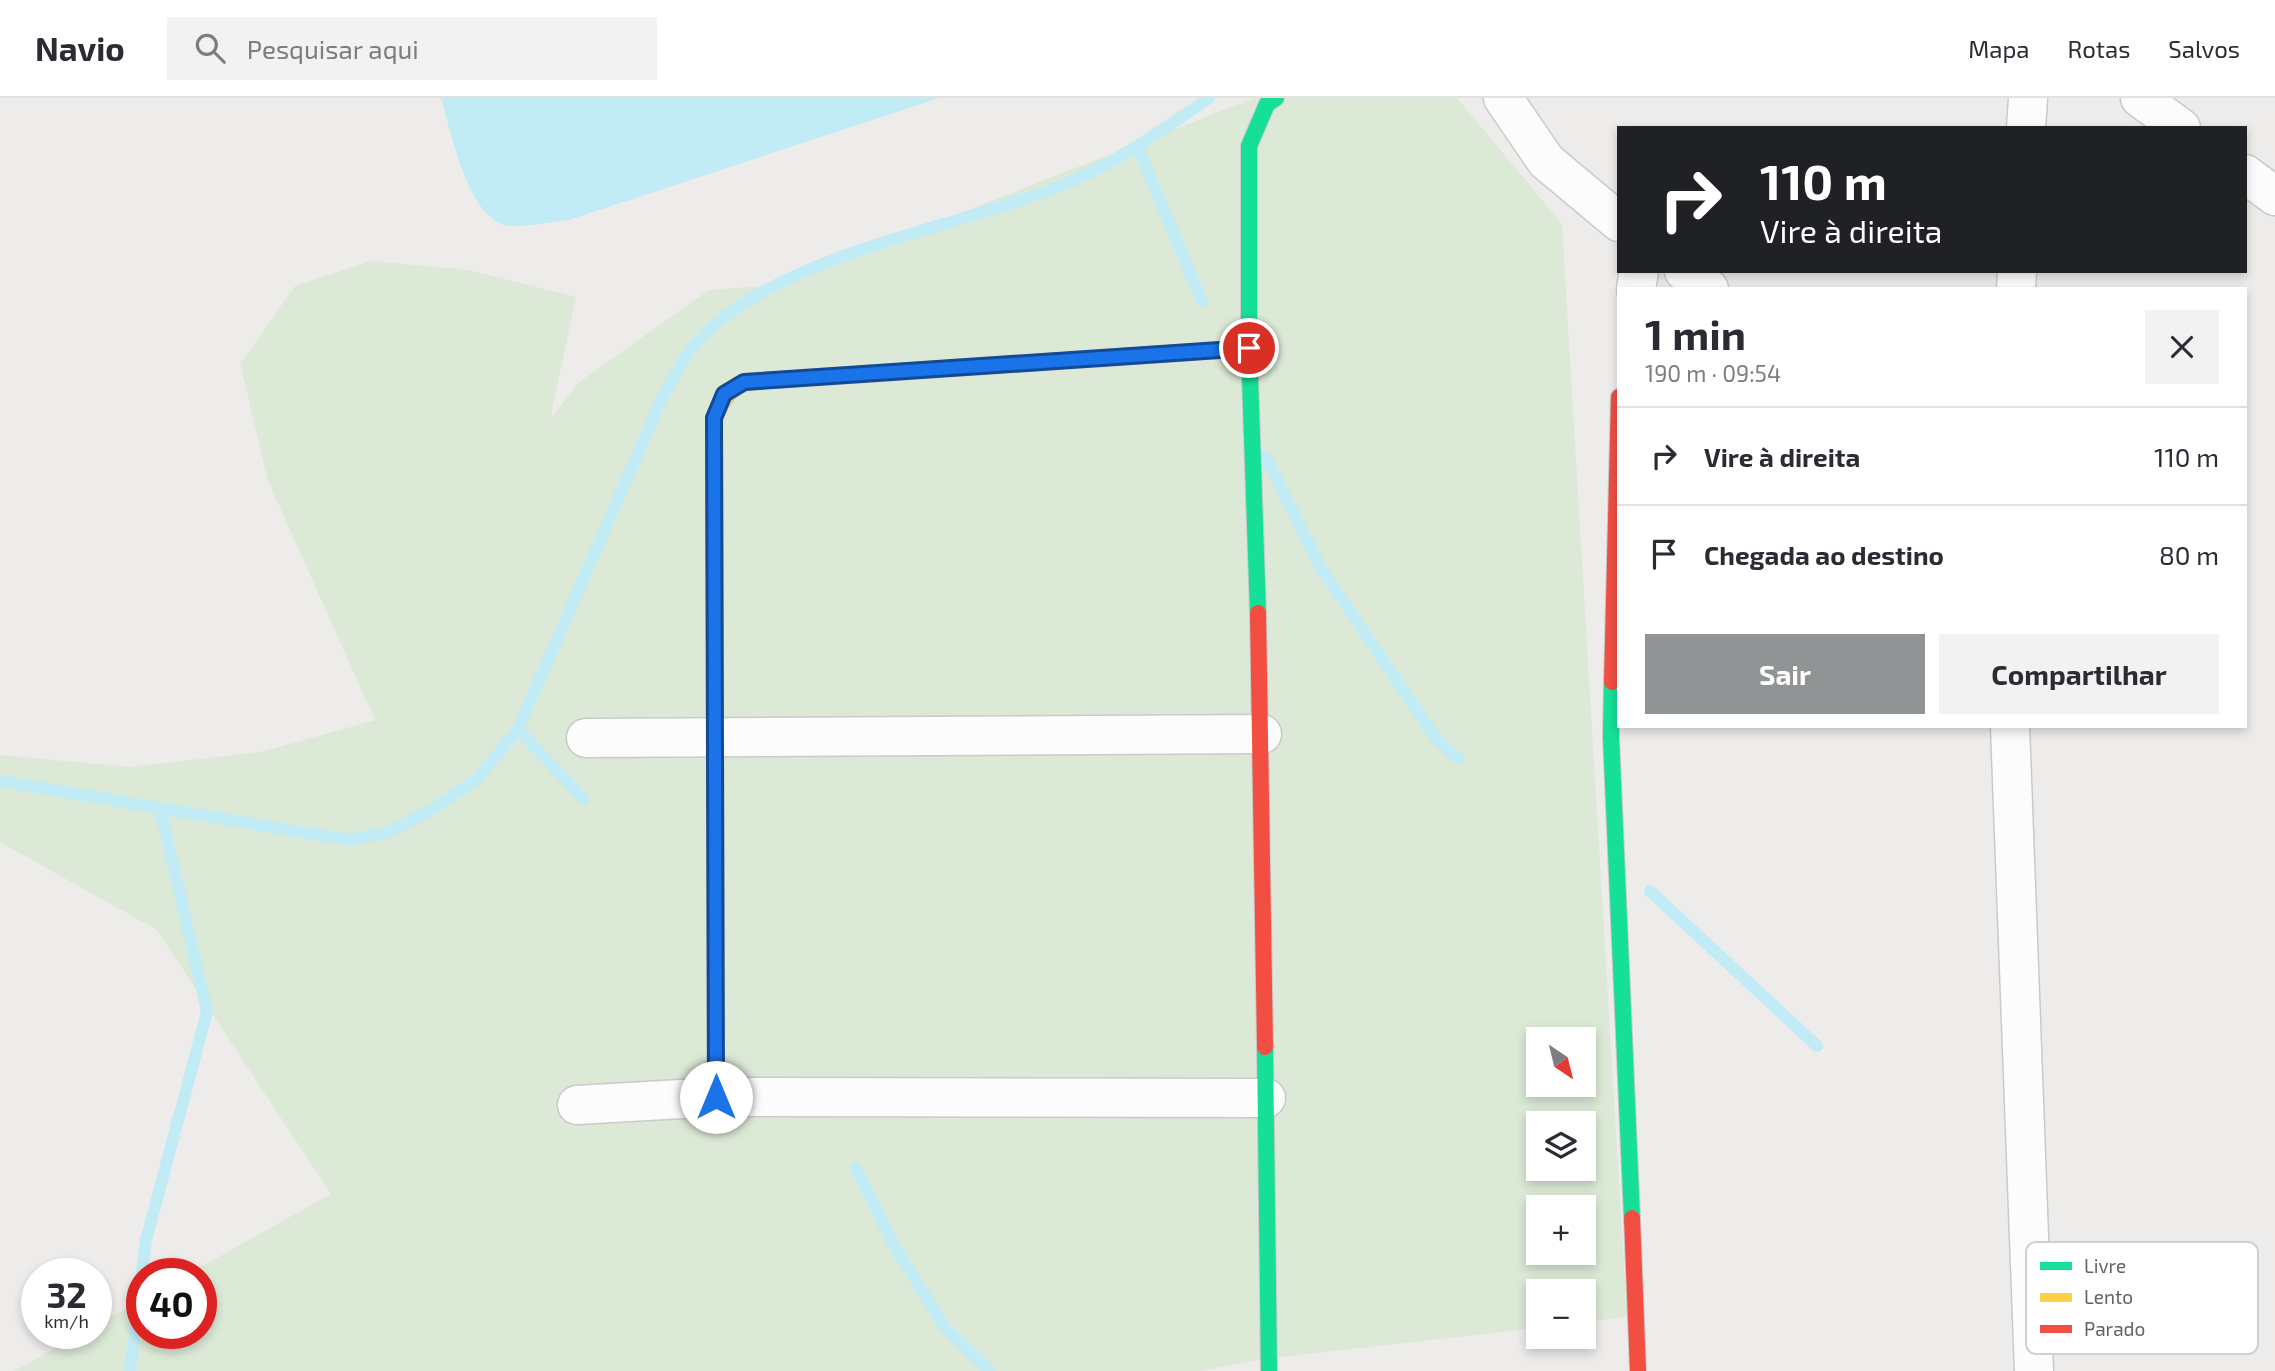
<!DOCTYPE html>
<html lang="pt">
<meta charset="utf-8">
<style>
body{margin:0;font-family:"Exo 2",sans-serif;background:#f2f2f3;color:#2b2b33;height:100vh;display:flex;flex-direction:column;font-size:26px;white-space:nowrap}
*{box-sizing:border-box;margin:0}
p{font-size:23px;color:#7c7c81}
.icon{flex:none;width:38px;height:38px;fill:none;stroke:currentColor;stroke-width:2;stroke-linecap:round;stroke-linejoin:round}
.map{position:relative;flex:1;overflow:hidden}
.drawer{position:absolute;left:1617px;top:189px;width:630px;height:441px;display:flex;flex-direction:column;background:#fff;border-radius:0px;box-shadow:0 4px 10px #0003}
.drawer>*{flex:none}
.guide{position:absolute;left:1617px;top:28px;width:630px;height:147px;border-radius:0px;box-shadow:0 4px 10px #0003;background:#202124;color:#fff;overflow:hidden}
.needle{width:46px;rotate:145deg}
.fabs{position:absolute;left:1526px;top:929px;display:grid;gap:14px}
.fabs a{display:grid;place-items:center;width:70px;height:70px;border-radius:0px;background:#fff;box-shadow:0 4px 10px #0003;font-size:35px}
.speed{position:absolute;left:21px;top:1160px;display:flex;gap:14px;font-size:35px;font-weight:700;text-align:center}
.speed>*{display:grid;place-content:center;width:91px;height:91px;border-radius:50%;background:#fff;box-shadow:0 4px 10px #0003;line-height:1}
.speed small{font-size:18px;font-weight:400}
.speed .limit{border:10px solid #d22;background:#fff;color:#111}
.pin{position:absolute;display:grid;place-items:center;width:60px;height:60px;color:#fff;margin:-30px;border:4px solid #fff;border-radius:50%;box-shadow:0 2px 7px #0007}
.me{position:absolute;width:77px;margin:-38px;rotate:0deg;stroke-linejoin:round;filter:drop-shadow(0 0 5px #0008)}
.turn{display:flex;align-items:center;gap:24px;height:147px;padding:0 28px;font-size:32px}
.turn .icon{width:91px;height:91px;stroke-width:2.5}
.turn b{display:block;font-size:49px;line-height:60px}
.round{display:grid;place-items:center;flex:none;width:74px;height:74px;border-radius:0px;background:#f2f2f3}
.overview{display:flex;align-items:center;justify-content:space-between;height:119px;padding:0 28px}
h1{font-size:42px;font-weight:700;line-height:52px}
.button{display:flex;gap:14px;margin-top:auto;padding:14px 28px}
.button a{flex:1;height:80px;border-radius:0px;background:#919495;color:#fff;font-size:28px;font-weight:700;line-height:80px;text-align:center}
.button a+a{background:#f2f2f3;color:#2b2b33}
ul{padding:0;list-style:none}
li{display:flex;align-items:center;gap:21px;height:98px;padding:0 28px;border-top:2px solid #e1e1e2}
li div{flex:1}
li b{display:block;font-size:26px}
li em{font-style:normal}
header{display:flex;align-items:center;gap:42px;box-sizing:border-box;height:98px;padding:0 35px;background:#fff;border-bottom:2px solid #e1e1e2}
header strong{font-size:33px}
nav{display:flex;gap:38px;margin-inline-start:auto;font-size:24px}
.search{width:490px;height:63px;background:#f2f2f3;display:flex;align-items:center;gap:18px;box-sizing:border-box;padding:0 24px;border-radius:0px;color:#7c7c81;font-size:26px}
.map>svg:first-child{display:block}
.green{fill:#dce9d6;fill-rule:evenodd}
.water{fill:#c1ebf5}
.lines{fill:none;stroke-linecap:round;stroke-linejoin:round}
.stream{stroke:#c1ebf5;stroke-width:12}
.street-casing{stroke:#cbcaca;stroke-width:41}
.fast-casing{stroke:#cacaca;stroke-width:18}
.slow-casing{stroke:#cacaca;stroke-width:18}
.jam-casing{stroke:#cacaca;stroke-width:18}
.street{stroke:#fcfcfc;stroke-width:38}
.fast{stroke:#16e098;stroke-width:16}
.slow{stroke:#ffcf43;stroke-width:16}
.jam{stroke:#f24e42;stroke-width:16}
.route-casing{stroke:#114b97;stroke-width:18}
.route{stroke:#1a73e8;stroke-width:12}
.key{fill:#fff;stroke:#cfd0d1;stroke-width:2}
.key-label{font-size:19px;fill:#5f6467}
</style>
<header>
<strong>Navio</strong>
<div class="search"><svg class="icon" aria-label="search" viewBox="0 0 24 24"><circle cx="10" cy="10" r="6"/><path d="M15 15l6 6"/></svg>Pesquisar aqui</div>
<nav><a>Mapa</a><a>Rotas</a><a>Salvos</a></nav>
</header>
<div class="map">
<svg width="2275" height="1273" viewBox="0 0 2275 1273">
<rect width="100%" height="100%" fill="#eeecea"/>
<!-- green -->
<path class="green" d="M 1254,0 L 1457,0 L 1562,126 L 1627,1219 L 1584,1224 L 1584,1194 L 1538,1194 L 1538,1230 L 1263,1261 L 1200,1273 L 14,1273 L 81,1236 L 96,1236 L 96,1227 L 142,1202 L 142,1236 L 201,1236 L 201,1176 L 188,1176 L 331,1096 L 157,832 L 0,744 L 0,657 L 130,669 L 261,654 L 375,622 L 268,383 L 240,266 L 295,188 L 371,163 L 469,172 L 576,199 L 550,322 L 579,284 L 709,192 L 777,187 ZM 1538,942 L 1584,942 L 1584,987 L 1538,987 ZM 1538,1026 L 1584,1026 L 1584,1071 L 1538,1071 ZM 1538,1110 L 1584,1110 L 1584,1155 L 1538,1155 Z"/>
<!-- water -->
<path class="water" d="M 441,0 L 939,0 L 569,122 C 550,124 528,129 510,128 C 468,124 451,33 441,0 Z"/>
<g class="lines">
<!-- stream -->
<path class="stream" d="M 1138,50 L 1202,203
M 1266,359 L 1320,469 L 1435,639 L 1458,661
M 518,631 L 584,701
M 0,683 L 348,742 L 389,734 L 430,713 L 477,681 L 518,631 L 662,300 C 672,284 680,264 692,250 C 766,159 950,132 1058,89 C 1113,67 1160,34 1209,0
M 1650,793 L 1817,948
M 856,1070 L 892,1144 L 945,1230 L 990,1273
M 130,1273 L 146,1142 L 207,914 L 160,710"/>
<!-- street casing -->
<g class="street-casing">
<path id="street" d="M 1503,0 L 1546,63 L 1619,124
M 2140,0 L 2181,30
M 2026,30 L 2028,0
M 2245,76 L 2275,98
M 1684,173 L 1709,191
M 1636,191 L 1639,173
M 2016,191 L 2017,173
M 2010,628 L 2034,1273
M 586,640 L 1262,636
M 577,1007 L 716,999 L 1266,1000"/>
</g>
<!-- fast casing -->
<g class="fast-casing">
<path id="fast" d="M 1258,515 L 1249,250 L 1249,48 L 1267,6 L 1276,0
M 1612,584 L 1611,639 L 1632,1120
M 1265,949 L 1269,1273"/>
</g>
<!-- slow casing -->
<g class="slow-casing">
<path id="slow" d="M 1136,258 L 1249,250
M 715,555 L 714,320 C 732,277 749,284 791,281"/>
</g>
<!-- jam casing -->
<g class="jam-casing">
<path id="jam" d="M 791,281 L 1136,258
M 1258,515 L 1265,949
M 715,555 L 716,999
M 1612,584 L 1619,299
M 1632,1120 L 1638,1273"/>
</g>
<!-- street -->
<use href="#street" class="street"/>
<!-- fast -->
<use href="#fast" class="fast"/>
<!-- slow -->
<use href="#slow" class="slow"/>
<!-- jam -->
<use href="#jam" class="jam"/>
</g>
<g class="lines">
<!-- route casing -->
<g class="route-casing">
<path id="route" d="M 716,999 L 714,320 L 724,296 L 744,284 L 1249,250"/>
</g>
<!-- route -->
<use href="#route" class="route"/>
</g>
<!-- legend -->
<rect x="2026" y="1144" width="232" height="112" rx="10" class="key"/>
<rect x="2040" y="1164" width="32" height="8" fill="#16e098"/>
<rect x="2040" y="1195" width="32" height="9" fill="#ffcf43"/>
<rect x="2040" y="1227" width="32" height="8" fill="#f24e42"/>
<g class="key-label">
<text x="2084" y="1175">Livre</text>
<text x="2084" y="1206">Lento</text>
<text x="2084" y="1238">Parado</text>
</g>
</svg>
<div class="fabs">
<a><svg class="needle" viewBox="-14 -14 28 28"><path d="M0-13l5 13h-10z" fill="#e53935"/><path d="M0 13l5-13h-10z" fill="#7c7c81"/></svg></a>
<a><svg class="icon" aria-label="layers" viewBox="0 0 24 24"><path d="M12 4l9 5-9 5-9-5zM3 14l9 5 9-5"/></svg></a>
<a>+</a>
<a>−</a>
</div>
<div class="speed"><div>32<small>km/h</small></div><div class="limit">40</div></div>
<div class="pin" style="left:1249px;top:250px;background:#d93025"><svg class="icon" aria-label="arrive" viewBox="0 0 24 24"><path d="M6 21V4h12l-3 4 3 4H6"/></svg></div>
<svg class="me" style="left:716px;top:999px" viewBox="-20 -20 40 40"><circle r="19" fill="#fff"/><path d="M0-13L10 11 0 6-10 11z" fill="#1a73e8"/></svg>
<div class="guide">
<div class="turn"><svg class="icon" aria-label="right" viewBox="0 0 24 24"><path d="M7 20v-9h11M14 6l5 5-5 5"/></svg><div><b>110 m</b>Vire à direita</div></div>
</div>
<section class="drawer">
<div class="overview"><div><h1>1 min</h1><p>190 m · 09:54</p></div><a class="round"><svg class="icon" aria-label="close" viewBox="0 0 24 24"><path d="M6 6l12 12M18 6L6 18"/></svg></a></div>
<ul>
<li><svg class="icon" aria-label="right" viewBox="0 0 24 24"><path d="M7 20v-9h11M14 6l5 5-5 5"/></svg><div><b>Vire à direita</b></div><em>110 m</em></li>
<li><svg class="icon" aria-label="arrive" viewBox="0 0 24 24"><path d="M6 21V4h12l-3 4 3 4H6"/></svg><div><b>Chegada ao destino</b></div><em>80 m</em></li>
</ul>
<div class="button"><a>Sair</a><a>Compartilhar</a></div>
</section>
</div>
